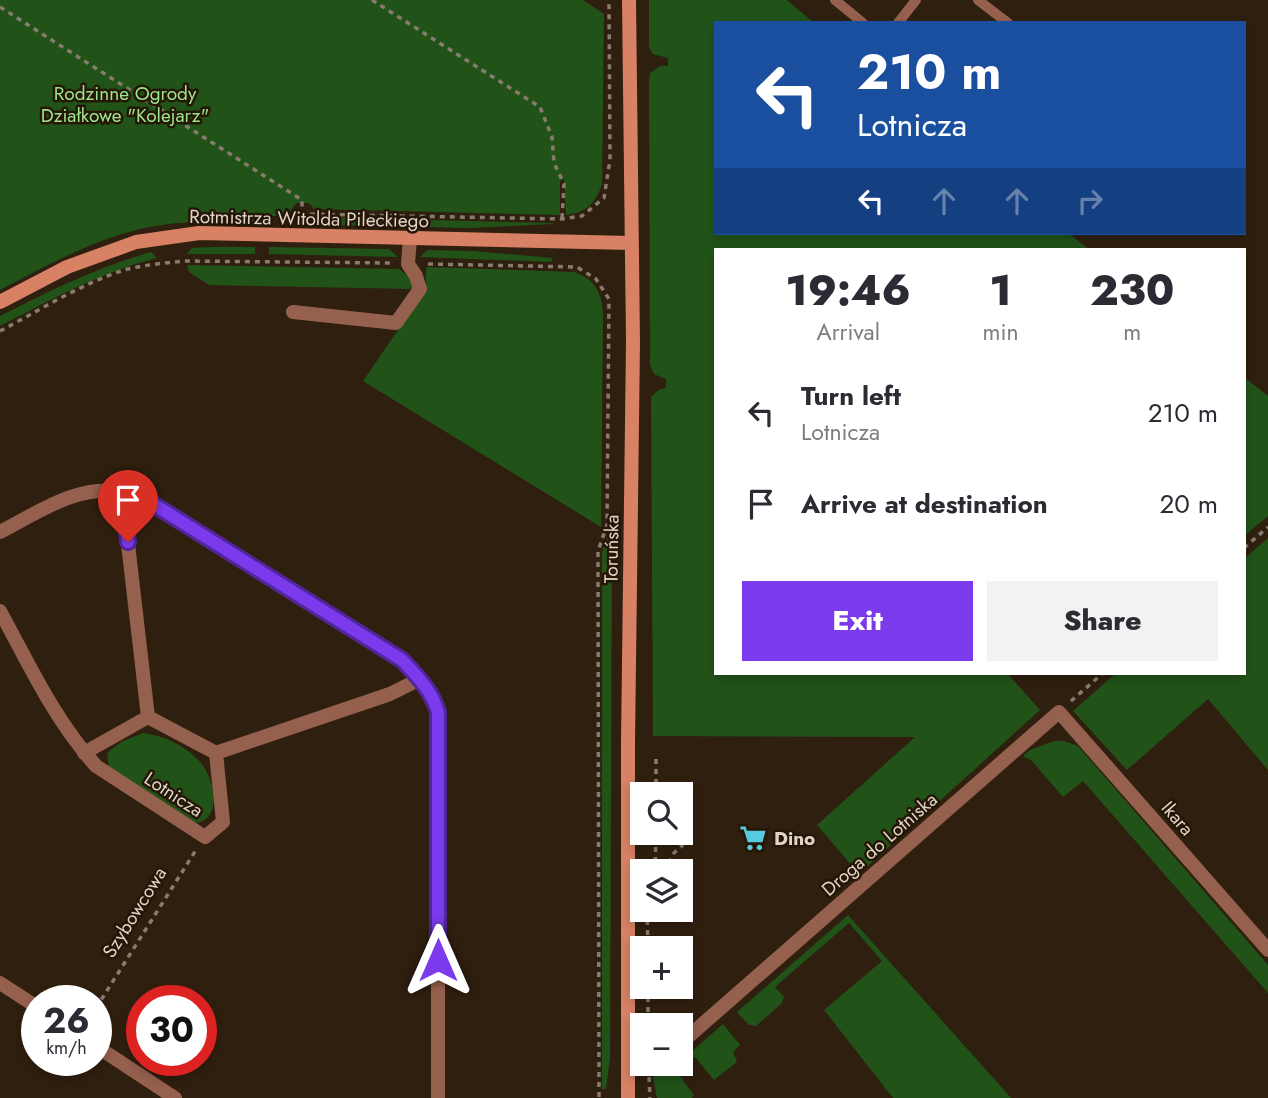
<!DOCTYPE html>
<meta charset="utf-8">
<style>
body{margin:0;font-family:Jost,sans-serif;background:#f2f2f3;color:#2b2b33;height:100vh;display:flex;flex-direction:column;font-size:26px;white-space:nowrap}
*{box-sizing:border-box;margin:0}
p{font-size:23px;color:#7c7c81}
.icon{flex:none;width:38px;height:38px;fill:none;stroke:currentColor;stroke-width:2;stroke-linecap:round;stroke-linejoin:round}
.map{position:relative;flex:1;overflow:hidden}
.sheet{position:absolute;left:714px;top:248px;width:532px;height:427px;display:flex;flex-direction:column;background:#fff;border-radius:0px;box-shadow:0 4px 10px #0003}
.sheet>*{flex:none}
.banner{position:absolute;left:714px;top:21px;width:532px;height:214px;border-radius:0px;box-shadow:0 4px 10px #0003;background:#1a4fa0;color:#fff;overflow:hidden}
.controls{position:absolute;left:630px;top:782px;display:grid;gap:14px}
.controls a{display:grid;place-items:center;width:63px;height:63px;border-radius:0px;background:#fff;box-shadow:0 4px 10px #0003;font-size:35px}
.speed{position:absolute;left:21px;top:985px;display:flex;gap:14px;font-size:35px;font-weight:700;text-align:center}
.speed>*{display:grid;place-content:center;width:91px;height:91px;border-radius:50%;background:#fff;box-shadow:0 4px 10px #0003;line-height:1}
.speed small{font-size:18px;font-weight:400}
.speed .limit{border:10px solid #d22;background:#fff;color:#111}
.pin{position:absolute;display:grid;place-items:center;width:60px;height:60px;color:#fff;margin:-72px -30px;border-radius:50% 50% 50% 0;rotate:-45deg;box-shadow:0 0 7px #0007}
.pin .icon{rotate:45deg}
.me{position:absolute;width:77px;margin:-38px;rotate:0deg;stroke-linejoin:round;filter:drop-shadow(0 0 5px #0008)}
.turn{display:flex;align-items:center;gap:24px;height:147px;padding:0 28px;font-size:32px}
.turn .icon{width:91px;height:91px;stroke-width:2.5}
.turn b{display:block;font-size:49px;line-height:60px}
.lanes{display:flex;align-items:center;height:66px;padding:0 28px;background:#0003;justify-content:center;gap:35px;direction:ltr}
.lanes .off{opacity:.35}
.eta{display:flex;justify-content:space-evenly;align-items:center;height:119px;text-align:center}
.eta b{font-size:42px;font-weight:800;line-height:49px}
.cta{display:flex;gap:14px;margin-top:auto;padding:14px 28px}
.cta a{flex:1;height:80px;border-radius:0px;background:#7c3aed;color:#fff;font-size:28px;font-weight:800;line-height:80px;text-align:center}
.cta a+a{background:#f2f2f3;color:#2b2b33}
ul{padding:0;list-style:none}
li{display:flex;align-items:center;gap:21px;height:91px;padding:0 28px}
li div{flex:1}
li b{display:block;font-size:26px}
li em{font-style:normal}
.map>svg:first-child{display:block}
.green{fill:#215319}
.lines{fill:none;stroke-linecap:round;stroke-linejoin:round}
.path{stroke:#897b6e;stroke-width:3.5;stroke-dasharray:5 5;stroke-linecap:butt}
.lane{stroke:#96604e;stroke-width:10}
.street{stroke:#96604e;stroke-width:14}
.secondary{stroke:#d88165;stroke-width:14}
.route-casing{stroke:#51269a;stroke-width:18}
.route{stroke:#7c3aed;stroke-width:12}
.labels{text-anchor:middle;stroke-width:5;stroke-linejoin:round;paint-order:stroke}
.park-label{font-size:19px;fill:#9be58e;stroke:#251606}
.street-label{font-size:19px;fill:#dfd4ca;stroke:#251606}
.poi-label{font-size:19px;font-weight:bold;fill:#dfd4ca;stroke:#251606;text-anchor:start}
</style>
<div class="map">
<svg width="1268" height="1098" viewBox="0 0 1268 1098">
<rect width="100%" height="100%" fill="#2f1f0f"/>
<!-- green -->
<path class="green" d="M 0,0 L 583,0 L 604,14 L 602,184 C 596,203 586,213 566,215 L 564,179 L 560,181 L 560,215 L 314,209 L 309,203 L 296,203 L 287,216 L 256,216 L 255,223 C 226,223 198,221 169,224 C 107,231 54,262 0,290 Z
M 649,0 L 787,0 L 814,23 L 716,23 L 716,233 L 1068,233 L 1090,250 L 716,250 L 716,674 L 1008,674 L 1040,710 L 859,874 L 817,825 L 915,737 L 653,736 L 651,397 L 658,390 L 666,388 L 666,379 L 654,374 L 650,365 L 649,84 L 650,73 L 660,66 L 668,66 L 668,58 L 653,54 L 649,47 Z
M 315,217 L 552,223 L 553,224 L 472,228 L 329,225 L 322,223 Z
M 210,247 L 255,247 L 255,254 L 187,254 L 192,248 Z
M 269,247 L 389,249 L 398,257 L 269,254 Z
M 427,250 L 472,251 L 553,258 L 551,262 L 420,257 Z
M 151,252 L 157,258 C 98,273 53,299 0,326 L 0,316 C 50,291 97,267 151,252 Z
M 187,265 L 399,269 L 413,280 L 413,289 L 209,285 L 189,272 Z
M 426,267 L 574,272 C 595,279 602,293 603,314 L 601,527 L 363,381 L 426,289 Z
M 1244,377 L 1268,396 L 1268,516 L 1244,536 Z
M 612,532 L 610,1059 L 606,1089 L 602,1089 L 602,553 L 607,537 Z
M 1268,538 L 1268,770 L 1208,699 L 1127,770 L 1073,711 L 1115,674 L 1244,674 L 1244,559 Z
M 143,733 C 165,736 186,746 201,763 C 214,778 223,820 196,823 L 109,767 L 107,753 L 121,742 Z
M 1054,741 L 1064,741 L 1078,746 L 1268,965 L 1268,993 L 1083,781 L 1063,797 L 1032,761 L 1023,756 L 1030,750 Z
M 848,915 L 1011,1098 L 893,1098 L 824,1010 L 882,961 L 849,923 L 775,987 L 784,997 L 782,1003 L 756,1026 L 749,1025 L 737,1012 Z
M 723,1024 L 740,1045 L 733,1052 L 737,1062 L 714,1080 L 695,1057 L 677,1072 L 694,1095 L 692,1098 L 657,1098 L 653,1078 L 670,1064 L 681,1064 L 681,1054 L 689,1048 L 692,1051 Z"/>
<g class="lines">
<!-- path -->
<path class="path" d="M 372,0 L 540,107 L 552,137 L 554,163 L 564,184 L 562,219
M 0,7 L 302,200 L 302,214
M 290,216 L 302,214 L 562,219 L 582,216 L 604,198 L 610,160 L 609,0
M 428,264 L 577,267 L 596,279 L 609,299 L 607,525 L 598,551 L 598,560 L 599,1098
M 0,331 C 40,310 81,284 124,270 C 143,265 164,263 184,261 L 392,263
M 1244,548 L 1268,527
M 1071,701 L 1102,674
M 656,794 L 656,754
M 655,872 L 656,833
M 664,872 L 674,853 L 682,846 L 677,839
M 647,910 L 648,948
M 648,987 L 648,1026
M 96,1008 L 196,850
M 649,1077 L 650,1098"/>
<!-- lane -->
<path class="lane" d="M 835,0 L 863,23
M 978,0 L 1008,23
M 898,23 L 916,0"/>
<!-- street -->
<path class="street" d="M 293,312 L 396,323 L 420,289 L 416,276 L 408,264 L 410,238
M 122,492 L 148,717
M 0,532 C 37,513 79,483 123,492 C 133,494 143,499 153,504 L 402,660 C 417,676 432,691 438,712 L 438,1098
M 0,611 C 30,666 54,719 96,766 L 205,837 L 223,822 L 216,753 L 148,717 L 84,753
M 216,753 L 390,694 L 420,679
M 0,983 L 37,1007
M 681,1043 L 1059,712 L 1268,950
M 96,1046 L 175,1098
M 628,1063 L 642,1062"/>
<!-- secondary -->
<path class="secondary" d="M 0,302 L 67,267 L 136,242 L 199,233 L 631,243
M 628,1098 L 628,743 L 633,342 L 629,0"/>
</g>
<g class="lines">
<!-- route casing -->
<g class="route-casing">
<path id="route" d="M 128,542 L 122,492 L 153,504 L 402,660 C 417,676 432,691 438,712 L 438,960"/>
</g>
<!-- route -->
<use href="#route" class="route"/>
</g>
<!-- icons -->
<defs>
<g id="supermarket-bare" transform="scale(2.1)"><path d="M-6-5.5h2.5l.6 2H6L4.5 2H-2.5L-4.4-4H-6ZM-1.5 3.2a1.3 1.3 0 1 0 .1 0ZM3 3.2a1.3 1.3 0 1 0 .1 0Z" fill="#55cae0" stroke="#251606" stroke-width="2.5" paint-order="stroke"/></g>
</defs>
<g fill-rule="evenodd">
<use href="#supermarket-bare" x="753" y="838"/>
</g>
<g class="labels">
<!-- park labels -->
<g class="park-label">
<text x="125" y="100">Rodzinne Ogrody<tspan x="125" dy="22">Działkowe "Kolejarz"</tspan></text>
</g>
<!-- street labels -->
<g class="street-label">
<text transform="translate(309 218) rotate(1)" y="7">Rotmistrza Witolda Pileckiego</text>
<text transform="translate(611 549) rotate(-89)" y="7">Toruńska</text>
<text transform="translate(174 794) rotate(33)" y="7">Lotnicza</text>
<text transform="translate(1178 818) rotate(49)" y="7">Ikara</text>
<text transform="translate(879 844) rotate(-41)" y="7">Droga do Lotniska</text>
<text transform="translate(134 912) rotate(-58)" y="7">Szybowcowa</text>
</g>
<!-- poi labels -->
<g class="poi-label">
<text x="774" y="845">Dino</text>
</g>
</g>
</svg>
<div class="controls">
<a><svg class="icon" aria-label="search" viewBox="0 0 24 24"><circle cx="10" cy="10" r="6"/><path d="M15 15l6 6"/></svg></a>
<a><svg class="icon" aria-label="layers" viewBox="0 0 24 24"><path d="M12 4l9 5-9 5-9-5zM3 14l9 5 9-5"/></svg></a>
<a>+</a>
<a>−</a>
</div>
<div class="speed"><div>26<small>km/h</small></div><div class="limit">30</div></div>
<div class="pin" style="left:128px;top:542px;background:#d93025"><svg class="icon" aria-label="arrive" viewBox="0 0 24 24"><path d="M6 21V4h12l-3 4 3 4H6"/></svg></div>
<svg class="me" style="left:438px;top:960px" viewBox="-20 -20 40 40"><path d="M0-17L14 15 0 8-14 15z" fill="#7c3aed" stroke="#fff" stroke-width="4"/></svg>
<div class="banner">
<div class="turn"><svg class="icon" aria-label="left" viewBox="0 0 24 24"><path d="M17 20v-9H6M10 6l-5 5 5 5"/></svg><div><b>210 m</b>Lotnicza</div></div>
<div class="lanes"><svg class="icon" aria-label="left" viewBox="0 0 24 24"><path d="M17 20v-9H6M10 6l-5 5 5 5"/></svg><svg class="icon off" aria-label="ahead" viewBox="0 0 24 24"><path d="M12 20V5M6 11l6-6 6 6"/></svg><svg class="icon off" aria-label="ahead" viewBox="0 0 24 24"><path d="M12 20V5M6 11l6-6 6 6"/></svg><svg class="icon off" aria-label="right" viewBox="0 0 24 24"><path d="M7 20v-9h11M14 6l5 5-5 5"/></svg></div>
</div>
<section class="sheet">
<div class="eta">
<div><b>19:46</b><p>Arrival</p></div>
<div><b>1</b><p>min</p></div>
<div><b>230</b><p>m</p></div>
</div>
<ul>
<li><svg class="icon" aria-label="left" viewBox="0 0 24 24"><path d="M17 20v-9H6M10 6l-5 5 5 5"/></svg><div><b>Turn left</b><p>Lotnicza</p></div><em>210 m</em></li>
<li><svg class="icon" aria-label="arrive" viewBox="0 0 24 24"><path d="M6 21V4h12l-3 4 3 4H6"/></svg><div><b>Arrive at destination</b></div><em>20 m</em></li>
</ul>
<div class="cta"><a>Exit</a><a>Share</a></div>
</section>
</div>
